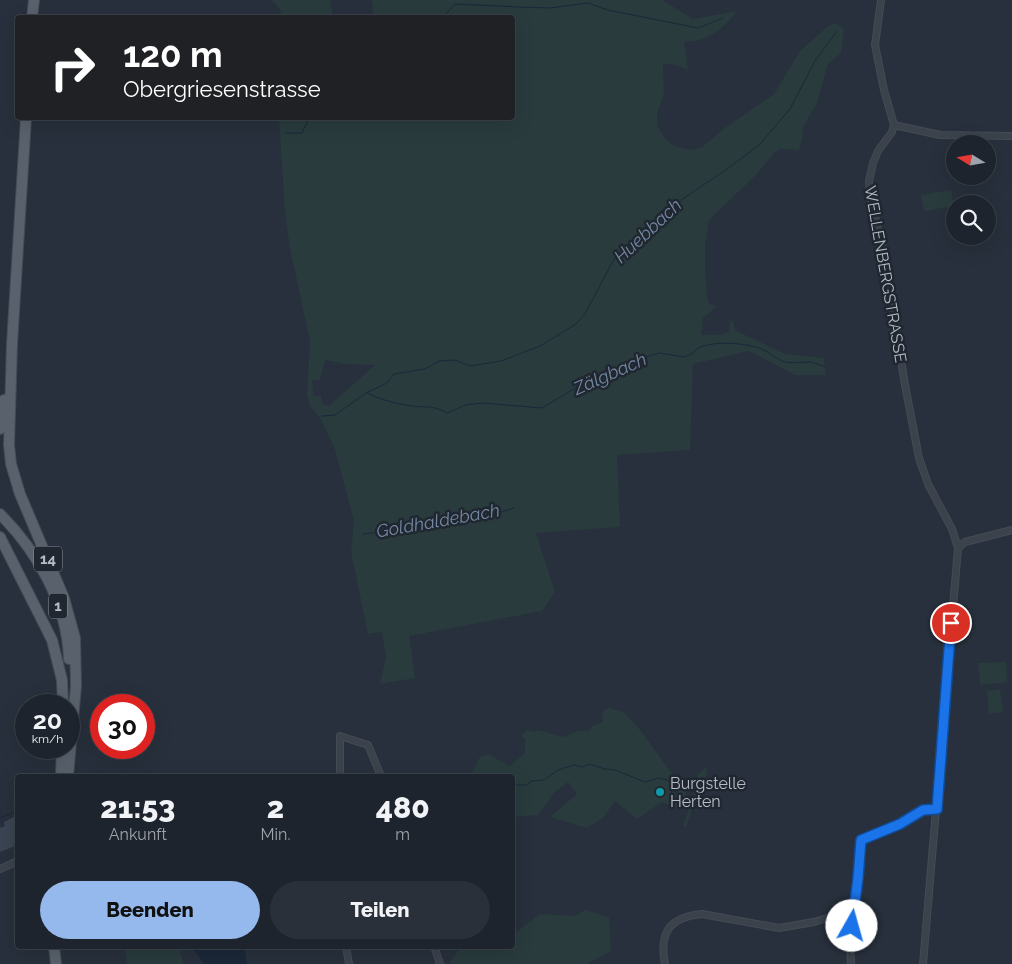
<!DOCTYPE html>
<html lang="de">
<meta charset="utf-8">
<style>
body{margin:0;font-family:Raleway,sans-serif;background:#2a3039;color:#f1f3f6;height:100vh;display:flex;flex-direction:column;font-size:19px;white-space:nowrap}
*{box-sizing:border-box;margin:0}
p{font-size:16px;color:#a0a4aa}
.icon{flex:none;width:28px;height:28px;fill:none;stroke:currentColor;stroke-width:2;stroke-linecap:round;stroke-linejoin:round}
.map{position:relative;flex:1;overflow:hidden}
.panel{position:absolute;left:15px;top:774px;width:500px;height:175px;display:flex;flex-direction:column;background:#1d242d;border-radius:5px;box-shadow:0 5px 20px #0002,0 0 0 1px #3b4149}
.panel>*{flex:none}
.guide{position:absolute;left:15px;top:15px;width:500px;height:105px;border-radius:5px;box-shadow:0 5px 20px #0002,0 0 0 1px #3b4149;background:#202124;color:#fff;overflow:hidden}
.needle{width:32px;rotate:281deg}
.buttons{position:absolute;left:946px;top:135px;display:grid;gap:10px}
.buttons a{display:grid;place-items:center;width:50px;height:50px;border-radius:50%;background:#1d242d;box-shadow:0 5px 20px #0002,0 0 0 1px #3b4149;font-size:25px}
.speed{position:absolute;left:15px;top:694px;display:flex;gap:10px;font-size:25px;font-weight:700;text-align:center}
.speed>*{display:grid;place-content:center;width:65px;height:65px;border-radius:50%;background:#1d242d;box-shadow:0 5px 20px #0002,0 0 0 1px #3b4149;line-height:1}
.speed small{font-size:12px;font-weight:400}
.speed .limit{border:8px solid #d22;background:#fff;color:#111}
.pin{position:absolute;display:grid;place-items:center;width:42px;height:42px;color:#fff;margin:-21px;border:2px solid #fff;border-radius:50%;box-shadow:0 1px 5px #0007}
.me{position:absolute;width:55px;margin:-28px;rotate:7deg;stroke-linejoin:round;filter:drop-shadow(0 0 4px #0008)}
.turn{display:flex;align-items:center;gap:18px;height:105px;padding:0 25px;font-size:22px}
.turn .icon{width:65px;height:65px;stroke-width:2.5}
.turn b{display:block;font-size:35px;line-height:42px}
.eta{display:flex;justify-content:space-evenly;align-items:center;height:85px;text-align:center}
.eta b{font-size:30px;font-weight:800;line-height:35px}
.button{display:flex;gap:10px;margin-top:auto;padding:10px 25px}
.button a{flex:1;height:58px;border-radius:30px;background:#96b9ed;color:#111;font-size:20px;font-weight:800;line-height:58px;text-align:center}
.button a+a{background:#2a3039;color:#f1f3f6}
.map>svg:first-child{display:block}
.green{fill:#293b3d;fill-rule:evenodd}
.water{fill:#1b2839}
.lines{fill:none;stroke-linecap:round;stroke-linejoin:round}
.stream{stroke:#1b2839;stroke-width:1}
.building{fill:#3a4452}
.minor-casing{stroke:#444b55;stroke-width:8}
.primary-casing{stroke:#444b55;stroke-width:12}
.minor{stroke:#3b424c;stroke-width:6}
.primary{stroke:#59616c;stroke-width:10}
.route-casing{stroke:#114b97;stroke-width:12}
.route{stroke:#1a73e8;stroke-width:9}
.culture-dot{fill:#0f9aa8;stroke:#202731;stroke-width:2}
.labels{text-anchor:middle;stroke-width:5;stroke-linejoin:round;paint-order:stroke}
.shield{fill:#202731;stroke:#8a909a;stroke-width:1}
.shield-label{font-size:15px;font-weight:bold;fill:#b7bdc7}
.street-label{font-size:16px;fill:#b7bdc7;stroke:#202731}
.poi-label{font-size:16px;fill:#b7bdc7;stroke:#202731;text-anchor:start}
.water-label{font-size:18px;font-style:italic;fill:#7488a2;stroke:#202731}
</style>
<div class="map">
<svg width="1012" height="964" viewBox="0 0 1012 964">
<rect width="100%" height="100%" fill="#27303c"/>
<!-- green -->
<path class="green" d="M 272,0 L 330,0 L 333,17 L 280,17 L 281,11 Z
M 372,0 L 662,0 L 693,19 L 737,11 C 723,29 708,42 684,42 L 688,70 L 676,65 L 663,64 L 664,94 L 657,114 L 657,125 L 665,139 L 674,146 L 691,150 L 702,147 L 725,128 L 774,94 L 800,51 L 827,27 L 835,23 L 844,29 L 841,53 L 828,64 L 817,103 L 802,129 L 803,136 L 799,150 L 780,149 L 774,153 L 757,174 L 709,220 L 705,244 L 705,273 L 708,302 L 716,307 L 703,318 L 701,335 L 719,335 L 729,332 L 730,321 L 733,321 L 735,330 L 785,354 L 824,358 L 826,375 L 795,375 L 749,351 L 693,364 L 690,450 L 617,455 L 620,527 L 536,533 L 555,592 L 542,611 L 409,636 L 415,678 L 380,684 L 386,657 L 382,632 L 368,634 L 351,552 L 354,521 L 334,446 L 320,418 L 310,406 L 307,394 L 310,341 L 290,248 L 285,212 L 279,118 L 512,118 L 512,18 L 373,17 ZM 325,360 L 346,364 L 375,365 L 329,406 L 322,404 L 321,396 L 314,396 L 312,381 L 320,380 Z
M 951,190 L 954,206 L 924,211 L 921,195 Z
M 1006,662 L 1007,682 L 980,685 L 978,663 Z
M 1000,689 L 1003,712 L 989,714 L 987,691 Z
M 609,708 L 624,712 L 641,731 L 686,793 L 681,810 L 662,802 L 637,819 L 615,801 L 603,818 L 587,828 L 550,817 L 577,794 L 568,782 L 554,793 L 538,815 L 513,817 L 512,776 L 470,776 L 480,757 L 488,754 L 510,766 L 525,753 L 525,739 L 521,736 L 527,730 L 534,732 L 538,730 L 564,737 L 578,731 L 589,730 L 594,725 L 603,722 L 602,714 L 604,710 Z
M 707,767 L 706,781 L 701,801 L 695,800 L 686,827 L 683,826 L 696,789 L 698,774 Z
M 585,910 C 593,911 602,917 609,917 L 611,951 L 588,963 L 589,964 L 451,964 L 451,961 L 461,946 L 512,946 L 513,935 L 540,914 L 575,916 Z
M 125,946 L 178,946 L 184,964 L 127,964 Z"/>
<!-- water -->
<path class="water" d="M 191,946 L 244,946 L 247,964 L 204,964 Z"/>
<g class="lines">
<!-- stream -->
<path class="stream" d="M 519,7 L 550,8 L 588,3 L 608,10 L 698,28 L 723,18
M 442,18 L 455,4 L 518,7
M 286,133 L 302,133 L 309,118
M 367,393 C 382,400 396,404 413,406 C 428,408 433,405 447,413 L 466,405 L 482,403 L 542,408 L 589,380 L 631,368 L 646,357 L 660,353 L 684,357 L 692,354 C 701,338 748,343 762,349 C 769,352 775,358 782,361 C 790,364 801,362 810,362 C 815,363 820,365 825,367
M 322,416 L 335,415 L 366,393 L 387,383 L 394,374 L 425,369 L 439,361 L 455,360 L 470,366 L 501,361 L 540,346 L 576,324 L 585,314 L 614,259 L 684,198 L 730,167 L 759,145 L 790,109 L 815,61 L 837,31
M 363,534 L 381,532 L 385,529 C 424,526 478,521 514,508
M 512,785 L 526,785 L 532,781 L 544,780 L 558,770 L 574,765 L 582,767 L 589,764 L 605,769 L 615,770 L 645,782 L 658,778 L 668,780 L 680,799
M 0,818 L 18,811"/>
</g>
<!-- building -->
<path class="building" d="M 14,817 L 16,822 L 18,821 L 18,845 L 0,852 L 0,828 L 5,826 L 4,822 Z"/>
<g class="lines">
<!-- minor casing -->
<g class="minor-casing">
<path id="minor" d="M 881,0 L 875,45 L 884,90 L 894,125 L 892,132 L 878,151 L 873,163 L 869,181 L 870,197 L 884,253 L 905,385 L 919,458 L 928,484 L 952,529 L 958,548
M 894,125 L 940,135 L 1012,136
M 340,776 L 340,736 L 368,745 L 381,776
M 0,869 L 18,861
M 346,946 L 349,964
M 434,946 L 440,964
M 665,964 C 659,933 669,917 702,914 L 779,928 L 814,922 L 853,910 L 858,878 L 861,840 L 900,824 L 923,810 L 937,809
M 851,964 L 850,943 L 853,910
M 923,964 L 958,548 L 965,542 L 1012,530"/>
</g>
<!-- primary casing -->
<g class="primary-casing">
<path id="primary" d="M 32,18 L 34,0
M 26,118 L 12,344 L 9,445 L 11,464 L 20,494 L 64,598 L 75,638 L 76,686 L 68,776
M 0,429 L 4,400
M 0,514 C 38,552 67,604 69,659
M 0,537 L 52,640 L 62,680 L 63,705
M 61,776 L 62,748
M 54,946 L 56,964"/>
</g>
<!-- minor -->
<use href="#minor" class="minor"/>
<!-- primary -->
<use href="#primary" class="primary"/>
</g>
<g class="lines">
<!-- route casing -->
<g class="route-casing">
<path id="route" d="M 852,926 L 858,878 L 861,840 L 900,824 L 923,810 L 937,809 L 951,623"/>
</g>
<!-- route -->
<use href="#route" class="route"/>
</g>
<!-- markers -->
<circle class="culture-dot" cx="660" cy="792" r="5"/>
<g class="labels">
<!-- shield labels -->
<g class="shield">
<rect x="34" y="546.5" width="28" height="25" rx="4"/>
<rect x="49" y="593.5" width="18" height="25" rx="4"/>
</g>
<g class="shield-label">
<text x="48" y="564">14</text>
<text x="58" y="611">1</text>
</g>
<!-- street labels -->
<g class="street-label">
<text transform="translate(886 274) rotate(80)" y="6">WELLENBERGSTRASSE</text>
</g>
<!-- poi labels -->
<g class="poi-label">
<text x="670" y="789">Burgstelle<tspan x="670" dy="18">Herten</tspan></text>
</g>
<!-- water labels -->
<g class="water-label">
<text transform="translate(648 231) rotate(-43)" y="6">Huebbach</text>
<text transform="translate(610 374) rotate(-24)" y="6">Zälgbach</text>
<text transform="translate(438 521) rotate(-10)" y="6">Goldhaldebach</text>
</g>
</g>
</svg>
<div class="buttons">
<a><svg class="needle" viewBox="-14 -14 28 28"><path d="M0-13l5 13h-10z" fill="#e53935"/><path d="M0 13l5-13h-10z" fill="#a0a4aa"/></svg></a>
<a><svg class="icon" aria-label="search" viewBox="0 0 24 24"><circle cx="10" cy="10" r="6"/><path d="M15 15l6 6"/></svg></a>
</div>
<div class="speed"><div>20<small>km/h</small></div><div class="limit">30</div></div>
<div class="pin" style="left:951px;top:623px;background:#d93025"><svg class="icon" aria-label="arrive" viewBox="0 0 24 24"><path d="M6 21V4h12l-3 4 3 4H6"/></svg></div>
<svg class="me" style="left:852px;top:926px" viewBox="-20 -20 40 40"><circle r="19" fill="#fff"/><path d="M0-13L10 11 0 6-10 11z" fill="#1a73e8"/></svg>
<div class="guide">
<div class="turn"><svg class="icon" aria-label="right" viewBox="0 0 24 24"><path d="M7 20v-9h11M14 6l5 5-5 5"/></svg><div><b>120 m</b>Obergriesenstrasse</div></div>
</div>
<section class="panel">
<div class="eta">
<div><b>21:53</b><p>Ankunft</p></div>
<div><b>2</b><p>Min.</p></div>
<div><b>480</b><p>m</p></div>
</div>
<div class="button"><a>Beenden</a><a>Teilen</a></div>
</section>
</div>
